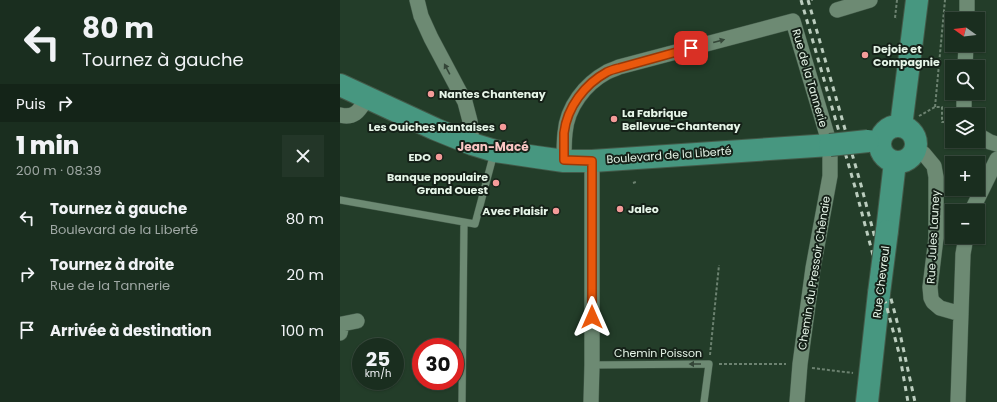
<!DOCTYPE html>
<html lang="fr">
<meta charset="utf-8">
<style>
body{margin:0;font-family:Poppins,sans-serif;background:#233628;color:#f1f3f6;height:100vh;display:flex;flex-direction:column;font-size:15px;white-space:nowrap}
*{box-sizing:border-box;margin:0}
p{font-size:13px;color:#9fa8a4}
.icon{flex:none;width:22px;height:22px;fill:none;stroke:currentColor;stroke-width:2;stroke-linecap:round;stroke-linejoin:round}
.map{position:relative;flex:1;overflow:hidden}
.side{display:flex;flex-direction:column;background:#1a2e1f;width:340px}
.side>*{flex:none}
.banner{background:#1a2e1f;color:#f1f3f6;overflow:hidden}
.needle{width:26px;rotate:285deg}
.tools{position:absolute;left:605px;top:12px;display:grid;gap:8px}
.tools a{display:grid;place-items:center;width:40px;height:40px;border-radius:0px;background:#1a2e1f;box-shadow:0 1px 3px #0004,0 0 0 1px #384a3d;font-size:20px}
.speed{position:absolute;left:12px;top:338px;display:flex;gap:8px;font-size:20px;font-weight:700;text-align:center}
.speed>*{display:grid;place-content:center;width:52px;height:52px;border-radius:50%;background:#1a2e1f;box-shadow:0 1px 3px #0004,0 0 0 1px #384a3d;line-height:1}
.speed small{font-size:10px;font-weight:400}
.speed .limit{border:6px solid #d22;background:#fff;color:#111}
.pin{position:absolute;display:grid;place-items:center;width:34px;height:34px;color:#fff;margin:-17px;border-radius:8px;box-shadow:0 2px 6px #0006}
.me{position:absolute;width:44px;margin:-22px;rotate:0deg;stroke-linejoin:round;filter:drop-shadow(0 0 3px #0008)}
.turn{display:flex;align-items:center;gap:14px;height:84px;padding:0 16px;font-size:18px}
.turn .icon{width:52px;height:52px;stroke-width:2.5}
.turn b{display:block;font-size:28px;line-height:34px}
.then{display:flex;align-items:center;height:38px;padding:0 16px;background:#0003;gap:8px;font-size:15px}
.round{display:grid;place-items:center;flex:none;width:42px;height:42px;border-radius:0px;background:#233628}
.summary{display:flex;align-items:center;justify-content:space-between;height:68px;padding:0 16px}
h1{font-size:24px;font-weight:800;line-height:30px}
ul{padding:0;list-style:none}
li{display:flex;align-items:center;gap:12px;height:56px;padding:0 16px}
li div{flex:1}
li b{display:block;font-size:15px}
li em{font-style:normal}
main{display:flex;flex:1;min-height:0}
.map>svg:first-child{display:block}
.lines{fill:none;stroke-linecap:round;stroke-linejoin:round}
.service-casing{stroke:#435a49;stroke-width:8}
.minor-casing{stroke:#435a49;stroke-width:16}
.primary-casing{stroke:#435a49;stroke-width:24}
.path{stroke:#6c8270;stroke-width:2;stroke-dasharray:3 2;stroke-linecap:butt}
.service{stroke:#6d8a73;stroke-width:7}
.minor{stroke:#6d8a73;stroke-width:15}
.primary{stroke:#479780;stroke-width:22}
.rail{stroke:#bbcdbe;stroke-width:3;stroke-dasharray:5 5;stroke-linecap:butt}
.primary-bridge-casing{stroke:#435a49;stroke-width:24;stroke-linecap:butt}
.primary-bridge{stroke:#479780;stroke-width:22}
.oneway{fill:#344638}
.route-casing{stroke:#983908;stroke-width:10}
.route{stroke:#ea580c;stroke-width:7}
.poi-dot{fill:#f59b99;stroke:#152118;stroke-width:1.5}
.labels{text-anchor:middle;stroke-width:4;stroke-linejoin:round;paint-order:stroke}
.poi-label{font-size:11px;font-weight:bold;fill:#e6f5e8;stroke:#152118;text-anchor:start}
.street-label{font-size:11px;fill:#e6f5e8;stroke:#152118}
.neighbourhood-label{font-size:12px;font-weight:bold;fill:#fbc7c5;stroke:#152118}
</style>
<main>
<section class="side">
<div class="banner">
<div class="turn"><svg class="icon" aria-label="left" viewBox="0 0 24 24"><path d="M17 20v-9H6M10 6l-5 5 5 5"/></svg><div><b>80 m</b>Tournez à gauche</div></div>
<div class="then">Puis<svg class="icon" aria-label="right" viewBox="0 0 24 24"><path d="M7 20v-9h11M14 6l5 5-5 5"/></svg></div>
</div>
<div class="summary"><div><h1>1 min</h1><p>200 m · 08:39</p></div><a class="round"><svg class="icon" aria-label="close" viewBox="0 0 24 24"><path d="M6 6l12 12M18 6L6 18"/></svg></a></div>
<ul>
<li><svg class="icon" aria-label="left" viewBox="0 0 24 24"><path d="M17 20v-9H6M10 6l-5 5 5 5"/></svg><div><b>Tournez à gauche</b><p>Boulevard de la Liberté</p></div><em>80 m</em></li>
<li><svg class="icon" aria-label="right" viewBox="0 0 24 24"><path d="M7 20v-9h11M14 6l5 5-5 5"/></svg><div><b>Tournez à droite</b><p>Rue de la Tannerie</p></div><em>20 m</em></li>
<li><svg class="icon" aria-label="arrive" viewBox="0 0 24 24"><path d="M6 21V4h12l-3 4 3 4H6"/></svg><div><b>Arrivée à destination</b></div><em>100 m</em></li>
</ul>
</section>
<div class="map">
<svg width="657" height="402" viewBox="0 0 657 402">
<rect width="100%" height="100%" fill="#233d29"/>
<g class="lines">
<!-- service casing -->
<g class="service-casing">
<path id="service" d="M 0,200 L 135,224 L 154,153
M 252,365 L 369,364 L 364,402
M 122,402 L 124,222"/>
</g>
<!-- minor casing -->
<g class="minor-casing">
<path id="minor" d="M 77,0 L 81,16 L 91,38 L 125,102 L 130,121 L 132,144
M 497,10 L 530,0
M 627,19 L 627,0
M 625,67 L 626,45
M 0,115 C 16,119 20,109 27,98
M 624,115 L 624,93
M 638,135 L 650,142 L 657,144
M 575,148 L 584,154 L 594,166 L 596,177 L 596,238 L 590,287 L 591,298 L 593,302 L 600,308 L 621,314
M 224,161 C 224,151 224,142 225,133 C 227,107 245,84 267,72 C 271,70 275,69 279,67 L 453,21 L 490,145 L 490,176 L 473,268 L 460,364 L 457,402
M 632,211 L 634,206 L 657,159
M 0,333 L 2,324 L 17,321
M 251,402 L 252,365 L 252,161
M 618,402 L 623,254 L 626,237"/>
</g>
<!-- primary casing -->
<g class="primary-casing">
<path id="primary" d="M 0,85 L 95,129 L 132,144 L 155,151 L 196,157 L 224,161 L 252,161 L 490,145
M540 144a18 18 0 1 1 36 0a18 18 0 1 1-36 0Z
M 561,126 L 577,0
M 547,231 L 555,162
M 527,402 L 539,293"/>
</g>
<!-- path -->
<path class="path" d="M 557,0 L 555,18 L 557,18
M 472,1 L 472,0
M 595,107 L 605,0
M 579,116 L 595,107 L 602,107 L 602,122 L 612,122
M 293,183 L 296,182
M 370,355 L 379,265
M 379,364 L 446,364
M 472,368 L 513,373"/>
<!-- service -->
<use href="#service" class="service"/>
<!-- minor -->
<use href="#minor" class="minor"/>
<!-- primary -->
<use href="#primary" class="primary"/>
<!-- rail -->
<path class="rail" d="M 461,0 L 515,187 L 560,357 L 568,402
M 468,0 L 521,185 L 559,329 L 575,402"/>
<!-- primary-bridge casing -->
<g class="primary-bridge-casing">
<path id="primary-bridge" d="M 490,145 L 528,141
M 539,293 L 547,231"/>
</g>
<!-- primary-bridge -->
<use href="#primary-bridge" class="primary-bridge"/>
</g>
<!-- one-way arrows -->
<defs><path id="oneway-solid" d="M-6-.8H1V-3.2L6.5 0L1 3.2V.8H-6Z"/></defs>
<g class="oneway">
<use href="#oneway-solid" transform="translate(379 41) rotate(-15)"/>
<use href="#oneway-solid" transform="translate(107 69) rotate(-118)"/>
<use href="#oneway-solid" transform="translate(355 364) rotate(180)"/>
</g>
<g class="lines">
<!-- route casing -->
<g class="route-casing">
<path id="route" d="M 252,317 L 252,161 L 224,160 C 224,151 224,142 224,133 C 227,107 245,84 267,72 C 271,70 275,69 279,68 L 351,48"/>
</g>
<!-- route -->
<use href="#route" class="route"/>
</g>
<!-- markers -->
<g class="poi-dot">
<circle cx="525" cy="55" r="4"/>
<circle cx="91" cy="94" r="4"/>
<circle cx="274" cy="119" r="4"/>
<circle cx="163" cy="127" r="4"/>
<circle cx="99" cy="157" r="4"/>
<circle cx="156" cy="183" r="4"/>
<circle cx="280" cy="209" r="4"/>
<circle cx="216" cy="211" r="4"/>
</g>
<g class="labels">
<!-- poi labels -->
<g class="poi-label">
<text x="533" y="53">Dejoie et<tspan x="533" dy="13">Compagnie</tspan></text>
<text x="99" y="98">Nantes Chantenay</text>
<text x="282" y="117">La Fabrique<tspan x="282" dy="13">Bellevue-Chantenay</tspan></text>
<text x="155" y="131" text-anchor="end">Les Ouiches Nantaises</text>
<text x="91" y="161" text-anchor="end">EDO</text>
<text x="148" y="181" text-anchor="end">Banque populaire<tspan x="148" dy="13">Grand Ouest</tspan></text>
<text x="288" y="213">Jaleo</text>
<text x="208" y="215" text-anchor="end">Avec Plaisir</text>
</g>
<!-- street labels -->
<g class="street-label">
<text transform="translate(470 78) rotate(74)" y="4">Rue de la Tannerie</text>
<text transform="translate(329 155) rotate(-4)" y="4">Boulevard de la Liberté</text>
<text transform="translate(593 237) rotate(-87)" y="4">Rue Jules Launey</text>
<text transform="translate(474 273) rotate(-81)" y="4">Chemin du Pressoir Chênaie</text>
<text transform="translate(541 282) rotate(-83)" y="4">Rue Chevreul</text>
<text x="318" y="357">Chemin Poisson</text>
</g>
<!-- neighbourhood labels -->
<g class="neighbourhood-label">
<text x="153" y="151">Jean-Macé</text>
</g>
</g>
</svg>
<div class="tools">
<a><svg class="needle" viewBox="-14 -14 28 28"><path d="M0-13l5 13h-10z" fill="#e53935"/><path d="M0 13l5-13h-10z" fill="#9fa8a4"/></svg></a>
<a><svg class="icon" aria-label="search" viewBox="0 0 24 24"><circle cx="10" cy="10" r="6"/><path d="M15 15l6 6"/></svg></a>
<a><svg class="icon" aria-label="layers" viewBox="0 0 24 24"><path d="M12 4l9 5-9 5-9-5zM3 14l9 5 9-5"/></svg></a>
<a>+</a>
<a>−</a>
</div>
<div class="speed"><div>25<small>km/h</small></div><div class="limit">30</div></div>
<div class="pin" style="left:351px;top:48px;background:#d93025"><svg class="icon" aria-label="arrive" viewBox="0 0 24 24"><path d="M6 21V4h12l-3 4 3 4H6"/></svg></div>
<svg class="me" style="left:252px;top:317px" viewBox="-20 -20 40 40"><path d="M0-17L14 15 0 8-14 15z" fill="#ea580c" stroke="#fff" stroke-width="4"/></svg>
</div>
</main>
